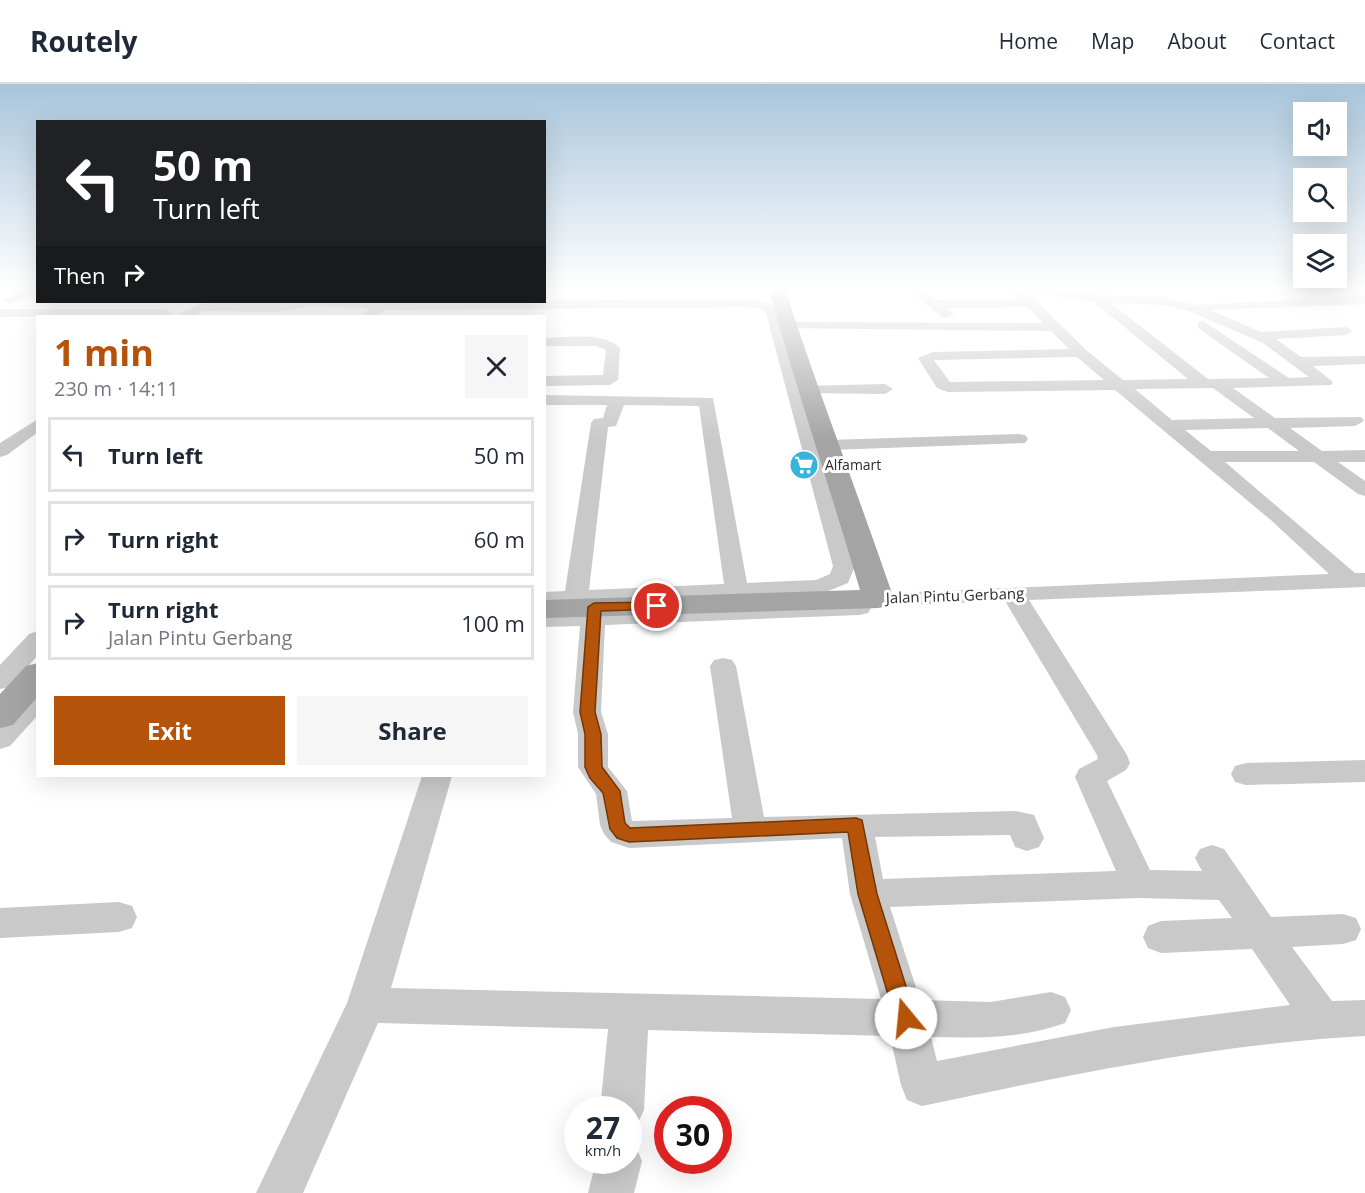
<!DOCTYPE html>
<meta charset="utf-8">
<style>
body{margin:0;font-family:"Open Sans",sans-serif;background:#f6f6f7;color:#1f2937;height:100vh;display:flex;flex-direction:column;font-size:22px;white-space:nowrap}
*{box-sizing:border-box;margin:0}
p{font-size:20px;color:#747a83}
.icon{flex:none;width:33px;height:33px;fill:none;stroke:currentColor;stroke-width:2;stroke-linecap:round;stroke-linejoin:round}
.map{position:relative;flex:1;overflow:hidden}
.panel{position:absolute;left:36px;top:231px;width:510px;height:462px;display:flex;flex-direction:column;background:#fff;border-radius:0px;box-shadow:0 6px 24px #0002}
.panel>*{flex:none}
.guide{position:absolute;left:36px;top:36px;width:510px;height:183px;border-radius:0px;box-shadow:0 6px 24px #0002;background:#202124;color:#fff;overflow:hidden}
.tools{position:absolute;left:1293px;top:18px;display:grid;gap:12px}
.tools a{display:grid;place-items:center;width:54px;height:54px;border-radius:0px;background:#fff;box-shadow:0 6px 24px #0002;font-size:30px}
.speed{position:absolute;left:564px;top:1012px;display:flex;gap:12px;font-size:30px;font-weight:700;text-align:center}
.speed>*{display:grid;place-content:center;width:78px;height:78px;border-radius:50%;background:#fff;box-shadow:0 6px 24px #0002;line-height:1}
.speed small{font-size:15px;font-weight:400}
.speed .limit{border:9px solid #d22;background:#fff;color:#111}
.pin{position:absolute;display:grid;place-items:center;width:51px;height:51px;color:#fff;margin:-26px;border:3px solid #fff;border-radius:50%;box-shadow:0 2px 6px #0007}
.me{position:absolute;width:66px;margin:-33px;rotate:343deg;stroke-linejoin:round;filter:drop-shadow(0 0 4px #0008)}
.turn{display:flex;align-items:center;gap:21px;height:126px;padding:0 18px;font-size:27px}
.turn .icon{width:78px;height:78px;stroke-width:2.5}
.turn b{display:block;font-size:42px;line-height:51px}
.then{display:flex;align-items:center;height:57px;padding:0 18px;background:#0003;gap:12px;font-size:22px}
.round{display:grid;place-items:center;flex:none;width:63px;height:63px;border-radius:0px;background:#f6f6f7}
.summary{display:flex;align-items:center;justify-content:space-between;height:102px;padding:0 18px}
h1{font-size:36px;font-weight:700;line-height:45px;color:#b45309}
.cta{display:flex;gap:12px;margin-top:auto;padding:12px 18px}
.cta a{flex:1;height:69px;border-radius:0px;background:#b45309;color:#fff;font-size:24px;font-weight:700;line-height:69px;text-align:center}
.cta a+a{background:#f6f6f7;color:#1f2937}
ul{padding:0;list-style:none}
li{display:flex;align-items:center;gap:18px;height:75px;margin:0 12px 9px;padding:0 6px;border:3px solid #e0e1e3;border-radius:0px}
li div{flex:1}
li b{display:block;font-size:22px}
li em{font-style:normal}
header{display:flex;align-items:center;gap:36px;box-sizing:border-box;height:84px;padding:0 30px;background:#fff;border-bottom:2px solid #e0e1e3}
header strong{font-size:28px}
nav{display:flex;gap:33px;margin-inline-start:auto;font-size:21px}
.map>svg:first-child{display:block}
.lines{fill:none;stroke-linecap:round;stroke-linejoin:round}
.minor{fill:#c9c9c9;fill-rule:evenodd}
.major{fill:#a4a4a4;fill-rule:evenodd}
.route{fill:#b45309;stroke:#753606;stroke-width:1.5}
.labels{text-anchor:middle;stroke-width:6;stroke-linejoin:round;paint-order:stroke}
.far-poi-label{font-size:14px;fill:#2c2c2c;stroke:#fff;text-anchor:start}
.street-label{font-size:15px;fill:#2c2c2c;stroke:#fff}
</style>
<header>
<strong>Routely</strong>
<nav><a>Home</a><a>Map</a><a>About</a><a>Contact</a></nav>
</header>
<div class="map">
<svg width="1365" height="1109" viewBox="0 0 1365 1109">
<rect width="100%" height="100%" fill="#fff"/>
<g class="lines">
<!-- minor -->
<path class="minor" d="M 33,202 L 38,202 L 38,209 L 9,220 L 3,216 Z
M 903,202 L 917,202 L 936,216 L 1019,215 L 1002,202 L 1032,202 L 1098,211 L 1164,213 L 1195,221 L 1365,212 L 1365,220 L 1210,226 L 1261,248 L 1346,243 L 1353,247 L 1346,251 L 1276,255 L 1301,273 L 1365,272 L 1365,280 L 1313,282 L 1333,298 L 1331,301 L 1233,304 L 1275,334 L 1361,333 L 1364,337 L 1355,342 L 1290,344 L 1322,367 L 1365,366 L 1365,378 L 1338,378 L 1365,397 L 1365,412 L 1358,410 L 1314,378 L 1225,378 L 1355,489 L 1365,489 L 1365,503 L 1029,516 L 1127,671 L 1130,679 L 1126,686 L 1107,697 L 1150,786 L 1202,787 L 1195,774 L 1200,765 L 1212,761 L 1224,765 L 1271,833 L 1343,830 L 1356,834 L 1361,845 L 1356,856 L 1343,860 L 1292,863 L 1332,917 L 1365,916 L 1365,952 C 1215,960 1068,991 922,1022 L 907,1016 L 901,1001 L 890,952 L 648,946 L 644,1026 L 637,1041 L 628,1045 L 628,1026 L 600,1026 L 608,945 L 378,939 L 303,1109 L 256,1109 L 347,919 L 422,692 L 452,692 L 391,904 L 881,915 L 850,810 L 842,754 L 629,764 L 611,758 L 604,750 L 600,741 L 596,710 L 578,683 L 578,650 L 573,628 L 580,542 L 544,543 L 544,529 L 565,528 L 563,521 L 544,522 L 544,508 L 565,507 L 591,339 L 594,335 L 603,334 L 607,321 L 544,321 L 544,311 L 713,314 L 747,499 L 816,496 L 830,490 L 833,482 L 766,229 L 759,224 L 744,223 L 384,226 L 376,232 L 363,232 L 369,224 L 310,222 L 279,228 L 205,227 L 194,232 L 179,232 L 180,229 L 203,219 L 744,215 C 767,218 776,217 783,241 L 789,238 L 1043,239 L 1027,223 L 947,224 L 954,230 L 947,234 L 942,233 ZM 1027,208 L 1094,218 L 1188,295 L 1123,296 L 1086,266 ZM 1111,219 L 1164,221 L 1189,227 L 1263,259 L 1309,293 L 1289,294 L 1203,237 L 1198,238 L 1198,244 L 1269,294 L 1208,295 ZM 784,244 L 1051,247 L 1069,265 L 933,268 L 918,274 L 937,304 L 948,308 L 1115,306 L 1272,437 L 1329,490 L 870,510 L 866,515 L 870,520 L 878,522 L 1005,517 L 1097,671 L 1098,675 L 1079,685 L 1075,693 L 1116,787 L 883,795 L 875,753 L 1010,751 L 1015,763 L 1027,767 L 1039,763 L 1044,754 L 1034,731 L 1016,727 L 764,733 L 736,582 L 732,576 L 723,574 L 714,576 L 710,582 L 732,734 L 632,737 L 627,707 L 608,683 L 608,650 L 601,628 L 605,541 L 859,531 L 868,529 L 871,524 L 868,519 L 859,517 L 751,521 L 750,514 L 821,510 L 848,499 L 855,482 L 803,309 L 885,310 L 893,305 L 885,300 L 801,302 ZM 1077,273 L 1104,296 L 950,298 L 934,276 ZM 1213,304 L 1254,334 L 1172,336 L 1135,305 ZM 624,321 L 699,322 L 724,500 L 589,506 L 608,343 L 616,342 ZM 1268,344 L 1299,367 L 1211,367 L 1185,346 ZM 726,515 L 728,522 L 606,526 L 604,520 ZM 1139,814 L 1219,816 L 1232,834 L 1161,837 L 1148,842 L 1143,853 L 1148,864 L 1161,869 L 1252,865 L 1290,921 L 1114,943 L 937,977 L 931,953 C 976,954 1022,955 1065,939 L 1071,926 L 1065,913 L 1051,908 L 991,918 L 920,916 L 890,823 Z
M 0,225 L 166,225 L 173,229 L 168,232 L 0,233 Z
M 544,254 C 566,254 604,247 620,264 L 618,296 L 610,301 L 544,302 L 544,292 L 603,291 L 606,266 L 596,262 L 544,262 Z
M 38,335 L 38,348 L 7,371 L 0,373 L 0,359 Z
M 1019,350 L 1025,351 L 1028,355 L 1025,359 L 829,366 L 820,361 L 829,356 Z
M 38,547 L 38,571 L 10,603 L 0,605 L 0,581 L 29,550 Z
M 38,604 L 38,631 L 10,662 L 0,665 L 0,637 L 28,607 Z
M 1365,676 L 1365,698 L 1246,701 L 1235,698 L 1231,690 L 1235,682 L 1246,679 Z
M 119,818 L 132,822 L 137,833 L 132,844 L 119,848 L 0,854 L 0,824 Z
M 628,1058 L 635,1061 L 642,1077 L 634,1109 L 588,1109 L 596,1077 L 628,1077 Z"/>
<!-- major -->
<path class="major" d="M 768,202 L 784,202 C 818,307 858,410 894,515 L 889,522 L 878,524 L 544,534 L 544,516 L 860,506 C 830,404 796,304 768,202 Z
M 38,579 L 38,612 L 13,641 L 0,644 L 0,610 L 26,582 Z"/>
</g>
<!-- sky -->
<linearGradient id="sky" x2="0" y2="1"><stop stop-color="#a8c5db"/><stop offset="0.57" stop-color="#fff"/><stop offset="1" stop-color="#fff" stop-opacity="0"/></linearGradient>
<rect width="1365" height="357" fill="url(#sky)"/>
<!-- route -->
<path class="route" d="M 657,518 L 661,519 L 661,525 L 601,527 L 595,628 L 601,650 L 602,683 L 620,707 L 625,739 L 630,744 L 856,734 L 862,736 L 877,810 L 916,934 L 913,941 L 906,944 L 898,941 L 895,934 L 858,810 L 848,748 L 629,758 L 617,754 L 610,745 L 603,709 L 590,694 L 585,683 L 585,650 L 580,628 L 588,523 L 594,519 Z"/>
<!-- icons -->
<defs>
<g id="supermarket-disc" transform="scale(1.5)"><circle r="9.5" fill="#38b3da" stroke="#fff"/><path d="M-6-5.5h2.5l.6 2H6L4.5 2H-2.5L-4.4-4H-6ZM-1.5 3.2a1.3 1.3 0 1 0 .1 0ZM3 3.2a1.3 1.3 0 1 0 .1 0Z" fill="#fff"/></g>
</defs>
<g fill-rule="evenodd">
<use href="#supermarket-disc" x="804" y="381"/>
</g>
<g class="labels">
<!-- far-poi labels -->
<g class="far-poi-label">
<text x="825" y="386">Alfamart</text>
</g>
<!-- street labels -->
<g class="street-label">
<text transform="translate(955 512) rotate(-2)" y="5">Jalan Pintu Gerbang</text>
</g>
</g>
</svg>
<div class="tools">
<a><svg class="icon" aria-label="sound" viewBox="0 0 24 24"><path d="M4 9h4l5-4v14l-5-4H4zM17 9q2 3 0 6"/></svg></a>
<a><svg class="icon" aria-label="search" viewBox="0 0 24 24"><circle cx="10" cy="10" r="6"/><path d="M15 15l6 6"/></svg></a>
<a><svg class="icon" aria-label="layers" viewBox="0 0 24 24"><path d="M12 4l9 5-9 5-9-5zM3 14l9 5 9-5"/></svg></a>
</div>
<div class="speed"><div>27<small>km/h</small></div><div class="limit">30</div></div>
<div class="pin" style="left:657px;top:522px;background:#d93025"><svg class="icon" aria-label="arrive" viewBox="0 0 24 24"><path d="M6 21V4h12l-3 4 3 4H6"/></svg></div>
<svg class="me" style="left:906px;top:934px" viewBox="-20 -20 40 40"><circle r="19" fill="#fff"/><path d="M0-13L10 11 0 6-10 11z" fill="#b45309"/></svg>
<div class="guide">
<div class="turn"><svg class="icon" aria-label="left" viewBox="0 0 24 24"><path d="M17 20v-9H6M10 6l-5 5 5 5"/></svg><div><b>50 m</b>Turn left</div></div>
<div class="then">Then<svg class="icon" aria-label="right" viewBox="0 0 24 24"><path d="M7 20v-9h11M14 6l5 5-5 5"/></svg></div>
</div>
<section class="panel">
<div class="summary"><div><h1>1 min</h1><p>230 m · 14:11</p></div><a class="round"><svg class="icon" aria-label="close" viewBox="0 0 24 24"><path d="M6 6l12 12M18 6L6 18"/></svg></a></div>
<ul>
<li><svg class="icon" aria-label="left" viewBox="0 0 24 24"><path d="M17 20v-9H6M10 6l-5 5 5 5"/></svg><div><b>Turn left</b></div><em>50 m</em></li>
<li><svg class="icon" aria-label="right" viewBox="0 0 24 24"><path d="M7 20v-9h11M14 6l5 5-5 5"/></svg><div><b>Turn right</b></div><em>60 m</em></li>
<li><svg class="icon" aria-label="right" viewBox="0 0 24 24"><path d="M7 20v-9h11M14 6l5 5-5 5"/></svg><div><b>Turn right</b><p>Jalan Pintu Gerbang</p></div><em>100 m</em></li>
</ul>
<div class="cta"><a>Exit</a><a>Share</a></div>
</section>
</div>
